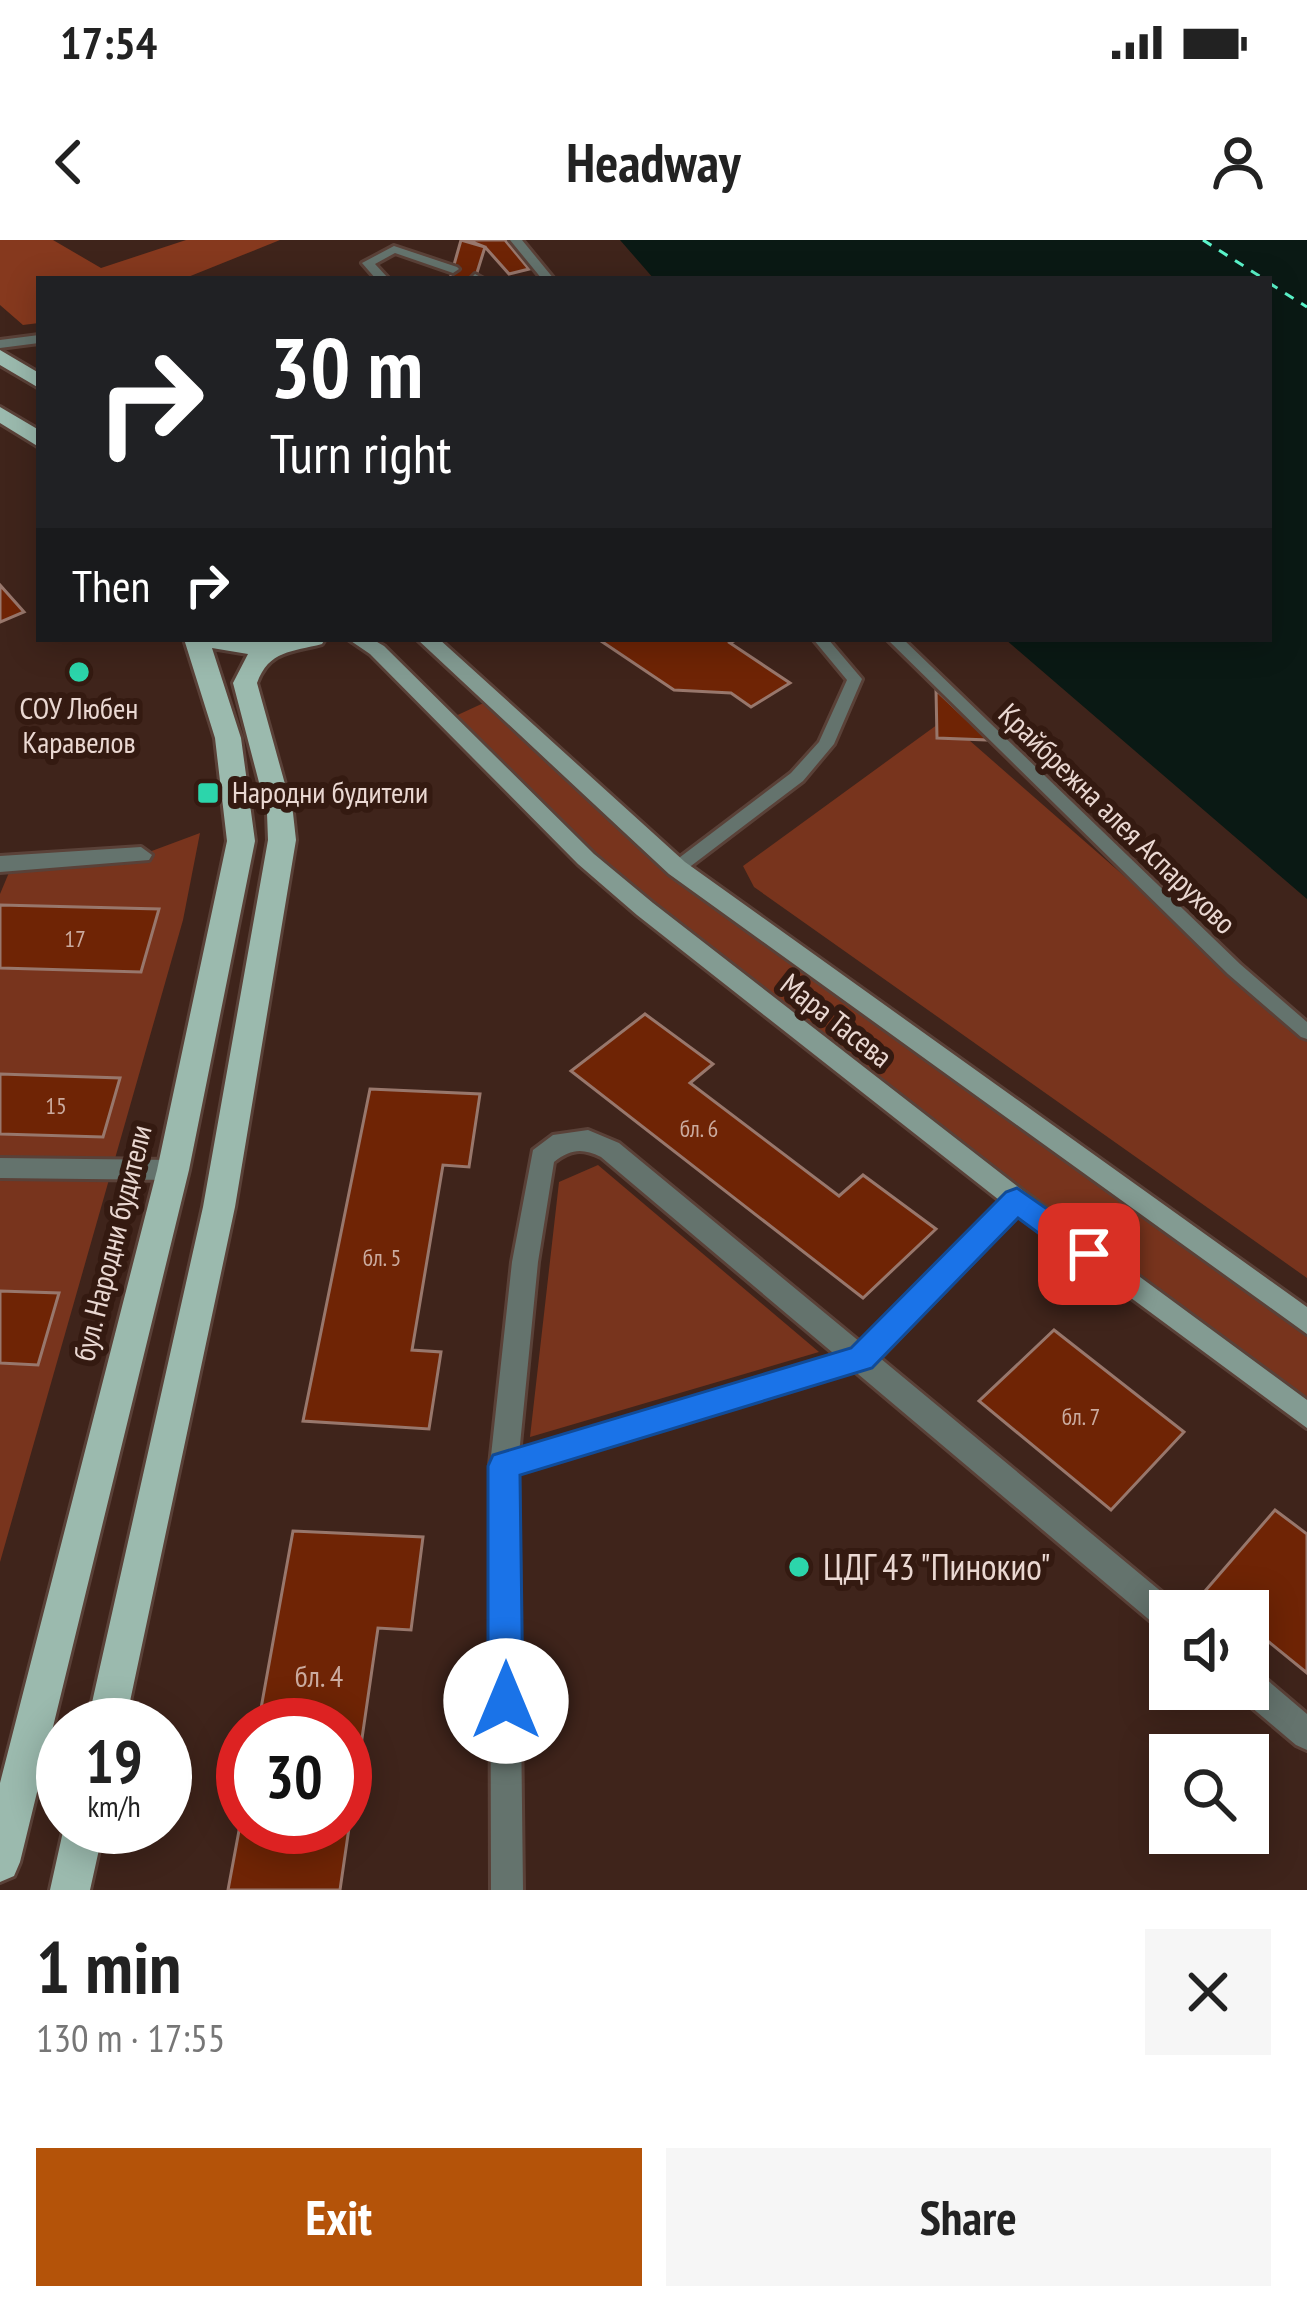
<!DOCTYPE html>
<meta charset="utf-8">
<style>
body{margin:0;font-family:"PT Sans Narrow",sans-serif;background:#f6f6f6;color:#222;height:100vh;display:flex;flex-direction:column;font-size:45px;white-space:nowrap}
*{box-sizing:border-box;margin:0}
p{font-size:39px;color:#767676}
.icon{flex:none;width:66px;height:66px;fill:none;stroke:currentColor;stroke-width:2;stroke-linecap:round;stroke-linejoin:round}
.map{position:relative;height:1650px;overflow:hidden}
.panel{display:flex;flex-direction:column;background:#fff;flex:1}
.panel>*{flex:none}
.top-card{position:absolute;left:36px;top:36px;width:1236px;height:366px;border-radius:0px;box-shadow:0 6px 30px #0003;background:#202124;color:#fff;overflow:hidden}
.fabs{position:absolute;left:1149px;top:1350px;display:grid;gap:24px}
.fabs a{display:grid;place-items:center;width:120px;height:120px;border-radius:0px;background:#fff;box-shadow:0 6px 30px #0003;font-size:60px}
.speed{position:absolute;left:36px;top:1458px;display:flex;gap:24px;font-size:60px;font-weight:700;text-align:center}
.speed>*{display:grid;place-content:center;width:156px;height:156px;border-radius:50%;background:#fff;box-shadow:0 6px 30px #0003;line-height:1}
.speed small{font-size:30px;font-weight:400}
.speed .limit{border:18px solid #d22;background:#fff;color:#111}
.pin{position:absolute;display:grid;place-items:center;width:102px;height:102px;color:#fff;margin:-51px;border-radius:24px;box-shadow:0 6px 18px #0006}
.me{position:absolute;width:132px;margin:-66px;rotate:0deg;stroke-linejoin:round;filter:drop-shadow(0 0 9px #0008)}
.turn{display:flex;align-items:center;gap:42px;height:252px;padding:0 36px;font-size:54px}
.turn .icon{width:156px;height:156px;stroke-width:2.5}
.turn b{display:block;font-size:84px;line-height:102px}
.then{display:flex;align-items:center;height:114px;padding:0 36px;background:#0003;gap:24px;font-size:45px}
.round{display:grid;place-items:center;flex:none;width:126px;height:126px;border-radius:0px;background:#f6f6f6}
.overview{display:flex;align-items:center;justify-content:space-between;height:204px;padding:0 36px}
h1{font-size:72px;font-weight:700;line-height:90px}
.primary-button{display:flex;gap:24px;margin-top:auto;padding:24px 36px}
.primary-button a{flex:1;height:138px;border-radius:0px;background:#b45309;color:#fff;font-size:48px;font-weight:700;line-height:138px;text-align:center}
.primary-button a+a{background:#f6f6f6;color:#222}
.status{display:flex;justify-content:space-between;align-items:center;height:84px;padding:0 60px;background:#fff;direction:ltr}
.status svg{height:33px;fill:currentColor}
header{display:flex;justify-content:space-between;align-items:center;height:156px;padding:0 36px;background:#fff;font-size:54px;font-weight:700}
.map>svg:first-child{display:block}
.green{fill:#78341d}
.forest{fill:#86391e}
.water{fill:#0a1914}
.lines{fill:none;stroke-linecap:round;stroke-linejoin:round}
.ferry{stroke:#5bf4ca;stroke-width:3;stroke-dasharray:10 9;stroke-linecap:butt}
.building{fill:#6f2405;stroke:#98776c;stroke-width:3}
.lane-casing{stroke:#5a4138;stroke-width:6}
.street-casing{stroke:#5a4138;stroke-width:6}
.secondary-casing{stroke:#5a4138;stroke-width:6}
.primary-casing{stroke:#5a4138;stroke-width:6}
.lane{fill:#64736d;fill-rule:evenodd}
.street{fill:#64736d;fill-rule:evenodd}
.secondary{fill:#839b92;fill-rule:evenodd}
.primary{fill:#9bbaae;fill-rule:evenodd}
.route{fill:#1a73e8;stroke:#114b97;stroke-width:3}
.poi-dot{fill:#2cd5ab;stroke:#341a11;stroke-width:4.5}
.labels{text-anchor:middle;stroke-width:12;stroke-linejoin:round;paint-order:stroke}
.number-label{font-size:24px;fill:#cbab9f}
.poi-label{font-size:30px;fill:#ead8d2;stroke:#341a11}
.street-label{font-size:30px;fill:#ead8d2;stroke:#341a11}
.near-number-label{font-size:30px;fill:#cbab9f}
.near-poi-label{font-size:36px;fill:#ead8d2;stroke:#341a11;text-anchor:start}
</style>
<div class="status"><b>17:54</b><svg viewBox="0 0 49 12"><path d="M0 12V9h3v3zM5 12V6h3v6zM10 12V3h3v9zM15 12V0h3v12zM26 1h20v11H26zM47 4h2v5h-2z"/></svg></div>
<header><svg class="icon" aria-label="back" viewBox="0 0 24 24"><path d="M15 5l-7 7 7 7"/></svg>Headway<svg class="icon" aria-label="person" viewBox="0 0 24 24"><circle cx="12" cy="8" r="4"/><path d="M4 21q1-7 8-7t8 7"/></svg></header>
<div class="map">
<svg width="1307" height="1650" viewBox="0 0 1307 1650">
<rect width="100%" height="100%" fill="#3f241b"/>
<!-- green -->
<path class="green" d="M 490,460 L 638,597 L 1307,1080 L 1307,1175 L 645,669 L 449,479 Z
M 945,479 L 1307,796 L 1307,1038 L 754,647 L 743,626 Z
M 200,593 L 183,680 L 0,1322 L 0,654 L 13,623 L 141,615 Z
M 598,925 L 819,1112 L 530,1197 L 559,942 Z"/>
<!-- forest -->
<path class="forest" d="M 0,0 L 53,0 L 101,28 L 186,0 L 280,0 L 183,39 L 39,39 L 39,83 L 23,85 L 0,65 Z"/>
<!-- water -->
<path class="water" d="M 620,0 L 1307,0 L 1307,659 L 1005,399 L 1269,399 L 1269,39 L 654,39 Z"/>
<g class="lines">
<!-- ferry -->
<path class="ferry" d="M 1203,0 L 1264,39
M 1269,43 L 1307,67"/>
</g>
<!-- building -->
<path class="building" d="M 461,0 L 485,7 L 475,39 L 450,39 Z
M 467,0 L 505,0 L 529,29 L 509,34 L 485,7 Z
M 0,345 L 24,372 L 0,382 Z
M 598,399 L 738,399 L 730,403 L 790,443 L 751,467 L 731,453 L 674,450 Z
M 936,450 L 989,500 L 937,498 Z
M 0,665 L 159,669 L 141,732 L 0,728 Z
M 645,774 L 713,824 L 690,843 L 839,956 L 863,935 L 936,989 L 863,1058 L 571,831 Z
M 0,834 L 120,838 L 103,897 L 0,894 Z
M 370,849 L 480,854 L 469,927 L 443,925 L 412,1110 L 441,1112 L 429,1189 L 303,1181 Z
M 0,1051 L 59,1053 L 38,1125 L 0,1123 Z
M 1054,1090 L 1184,1192 L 1111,1270 L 979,1161 Z
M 1275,1270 L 1307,1294 L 1307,1433 L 1248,1385 L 1248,1371 L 1230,1371 L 1205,1351 Z
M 293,1291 L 423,1297 L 411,1390 L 378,1388 L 340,1650 L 228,1650 L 243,1569 L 243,1587 L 345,1587 L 345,1485 L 258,1485 Z"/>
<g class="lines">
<!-- lane casing -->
<g class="lane-casing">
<path id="lane" d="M 510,0 L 522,0 L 554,39 L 542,39 Z
M 394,6 L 457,27 L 459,29 L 453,33 L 395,13 L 375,24 L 389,39 L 376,39 L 362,23 Z
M 475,34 L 484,39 L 470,39 Z
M 39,95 L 39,103 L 0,108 L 0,100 Z
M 813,399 L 828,399 L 862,439 L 834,504 L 803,541 L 683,632 L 671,632 L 669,628 L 671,624 L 791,533 L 819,502 L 847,440 Z
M 887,399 L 903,399 L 1240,724 L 1307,782 L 1307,799 L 1301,797 L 1228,734 Z
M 861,1110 L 868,1113 L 871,1119 L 868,1125 L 861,1128 L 504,1235 L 497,1232 L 493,1225 L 497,1218 L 504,1215 Z"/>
</g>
<!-- street casing -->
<g class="street-casing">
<path id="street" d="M 141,607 L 152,615 L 149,620 L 0,632 L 0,616 Z
M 588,890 L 619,903 L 860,1102 L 1008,953 L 1017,950 L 1026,953 L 1030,960 L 1026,967 L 880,1118 L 1181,1368 L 1182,1371 L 1170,1371 L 1170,1392 L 1159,1388 L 601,917 C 582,908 571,909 554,922 L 538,1022 L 518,1225 L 523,1650 L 491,1650 L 490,1225 L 512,1022 L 533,910 L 553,895 Z
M 0,918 L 173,920 L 182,923 L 186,930 L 182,937 L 173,940 L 0,938 Z
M 1248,1429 L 1259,1433 L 1307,1474 L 1307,1510 L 1296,1505 L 1237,1455 L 1235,1449 L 1248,1449 Z"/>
</g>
<!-- secondary casing -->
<g class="secondary-casing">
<path id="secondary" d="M 348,399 L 372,399 L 384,406 L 594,614 L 653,663 L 1026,953 L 1307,1160 L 1307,1188 L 1008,967 L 637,675 L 578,624 L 370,414 Z
M 417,399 L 439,399 L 685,622 L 1307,1067 L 1307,1094 L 669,634 Z"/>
</g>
<!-- primary casing -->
<g class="primary-casing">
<path id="primary" d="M 0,110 L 39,133 L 39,148 L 0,125 Z
M 0,167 L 39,190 L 39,207 L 0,183 Z
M 184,399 L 325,399 L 322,404 C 292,412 269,410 257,443 L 293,573 L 296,600 L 235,967 L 125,1485 L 87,1485 L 203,967 L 268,600 L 267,573 L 233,443 L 248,414 L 212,408 L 241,498 L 255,601 L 189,930 L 20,1622 L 14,1636 L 0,1642 L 0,1543 L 157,930 L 227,601 L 215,498 Z
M 64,1587 L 104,1587 L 90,1650 L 50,1650 Z"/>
</g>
<!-- lane -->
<use href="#lane" class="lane"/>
<!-- street -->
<use href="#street" class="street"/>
<!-- secondary -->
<use href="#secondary" class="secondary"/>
<!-- primary -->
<use href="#primary" class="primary"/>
</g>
<!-- route -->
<path class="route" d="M 1017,948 L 1100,1006 L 1104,1014 L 1100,1023 L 1089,1027 L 1079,1023 L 1018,978 L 872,1128 L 520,1235 L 523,1461 L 518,1474 L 506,1479 L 493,1474 L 488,1461 L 488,1226 L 493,1215 L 851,1108 L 1006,952 Z"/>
<!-- markers -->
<g class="poi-dot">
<circle cx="79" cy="432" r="12"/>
<rect x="196" y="541" width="24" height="24" rx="6"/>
<circle cx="799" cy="1327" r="12"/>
</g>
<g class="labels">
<!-- number labels -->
<g class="number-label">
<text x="75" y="707">17</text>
<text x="56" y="874">15</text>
<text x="699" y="897">бл. 6</text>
<text x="382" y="1026">бл. 5</text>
<text x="1081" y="1185">бл. 7</text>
</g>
<!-- poi labels -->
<g class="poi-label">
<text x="79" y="479">СОУ Любен<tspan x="79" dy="34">Каравелов</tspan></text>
<text x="232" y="563" text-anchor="start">Народни будители</text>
</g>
<!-- street labels -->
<g class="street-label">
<text transform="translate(1117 579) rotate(44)" y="10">Крайбрежна алея Аспарухово</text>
<text transform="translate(836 781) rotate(38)" y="10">Мара Тасева</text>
<text transform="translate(113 1003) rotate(-76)" y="10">бул. Народни будители</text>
</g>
<!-- near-number labels -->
<g class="near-number-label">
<text x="319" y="1447">бл. 4</text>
</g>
<!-- near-poi labels -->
<g class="near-poi-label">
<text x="823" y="1340">ЦДГ 43 "Пинокио"</text>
</g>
</g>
</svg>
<div class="fabs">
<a><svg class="icon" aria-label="sound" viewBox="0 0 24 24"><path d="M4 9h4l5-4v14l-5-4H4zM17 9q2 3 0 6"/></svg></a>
<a><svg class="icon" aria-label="search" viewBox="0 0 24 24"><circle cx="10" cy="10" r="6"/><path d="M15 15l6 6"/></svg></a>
</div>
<div class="speed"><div>19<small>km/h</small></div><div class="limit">30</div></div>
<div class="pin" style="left:1089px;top:1014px;background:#d93025"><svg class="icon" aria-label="arrive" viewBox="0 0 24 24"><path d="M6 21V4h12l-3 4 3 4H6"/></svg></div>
<svg class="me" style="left:506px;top:1461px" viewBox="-20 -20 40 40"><circle r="19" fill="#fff"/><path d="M0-13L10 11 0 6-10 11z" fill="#1a73e8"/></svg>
<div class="top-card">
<div class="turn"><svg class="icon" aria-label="right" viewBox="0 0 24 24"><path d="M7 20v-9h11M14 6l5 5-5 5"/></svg><div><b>30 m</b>Turn right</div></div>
<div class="then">Then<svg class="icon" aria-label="right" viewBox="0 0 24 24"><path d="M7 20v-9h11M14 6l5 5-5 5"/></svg></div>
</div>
</div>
<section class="panel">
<div class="overview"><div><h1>1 min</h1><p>130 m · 17:55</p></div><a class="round"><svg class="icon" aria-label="close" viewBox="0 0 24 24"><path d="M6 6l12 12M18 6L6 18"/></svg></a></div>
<div class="primary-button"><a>Exit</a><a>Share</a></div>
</section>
